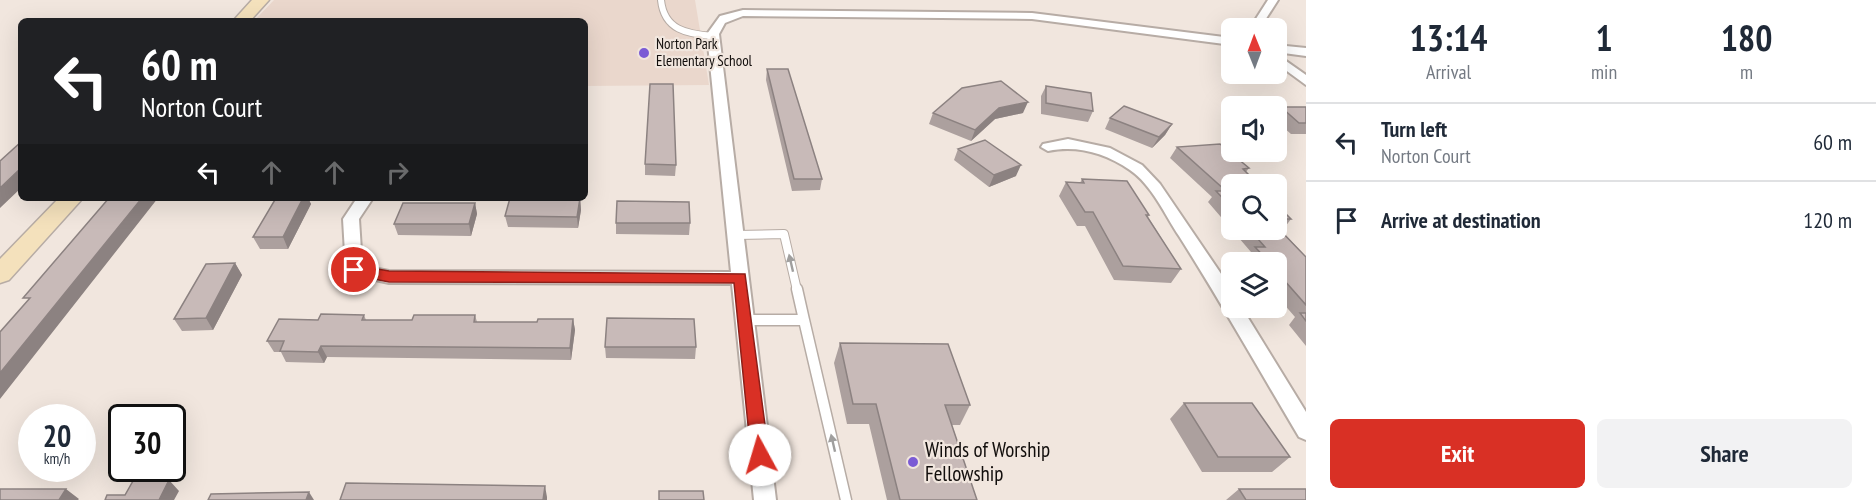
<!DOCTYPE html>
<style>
body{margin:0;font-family:"PT Sans Narrow",sans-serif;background:#f2f2f3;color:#1f2937;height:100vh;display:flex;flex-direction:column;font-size:22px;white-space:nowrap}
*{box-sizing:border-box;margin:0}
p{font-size:20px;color:#747a83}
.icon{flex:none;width:33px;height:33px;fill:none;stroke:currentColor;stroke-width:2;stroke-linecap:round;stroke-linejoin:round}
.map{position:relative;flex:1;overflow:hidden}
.details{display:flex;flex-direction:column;background:#fff;width:570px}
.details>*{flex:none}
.guide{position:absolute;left:18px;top:18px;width:570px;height:183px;border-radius:9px;box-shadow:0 6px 24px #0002;background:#202124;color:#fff;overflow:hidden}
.needle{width:39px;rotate:359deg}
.tools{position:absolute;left:1221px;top:18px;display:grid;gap:12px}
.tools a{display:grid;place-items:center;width:66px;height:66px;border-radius:9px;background:#fff;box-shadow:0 6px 24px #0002;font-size:30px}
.speed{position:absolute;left:18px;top:404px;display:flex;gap:12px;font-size:30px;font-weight:700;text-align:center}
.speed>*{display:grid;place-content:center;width:78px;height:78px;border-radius:50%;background:#fff;box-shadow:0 6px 24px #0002;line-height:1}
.speed small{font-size:15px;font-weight:400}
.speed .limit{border:3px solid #111;border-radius:9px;background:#fff;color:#111}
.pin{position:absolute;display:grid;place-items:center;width:51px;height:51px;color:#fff;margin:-26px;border:3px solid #fff;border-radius:50%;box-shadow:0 2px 6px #0007}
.me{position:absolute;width:66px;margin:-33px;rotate:354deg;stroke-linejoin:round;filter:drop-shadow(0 0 4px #0008)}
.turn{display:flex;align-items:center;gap:21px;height:126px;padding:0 24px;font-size:27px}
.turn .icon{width:78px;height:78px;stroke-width:2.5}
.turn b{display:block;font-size:42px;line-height:51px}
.lanes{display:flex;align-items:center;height:57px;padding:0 24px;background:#0003;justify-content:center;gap:30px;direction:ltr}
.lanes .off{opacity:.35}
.eta{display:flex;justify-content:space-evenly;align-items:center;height:102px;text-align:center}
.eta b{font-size:36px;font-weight:700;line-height:42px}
.action{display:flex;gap:12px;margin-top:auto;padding:12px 24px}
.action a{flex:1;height:69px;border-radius:9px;background:#d93025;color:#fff;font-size:24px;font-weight:700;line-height:69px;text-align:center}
.action a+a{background:#f2f2f3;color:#1f2937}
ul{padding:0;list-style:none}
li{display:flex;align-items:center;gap:18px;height:78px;padding:0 24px;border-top:2px solid #e0e1e3}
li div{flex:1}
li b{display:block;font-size:22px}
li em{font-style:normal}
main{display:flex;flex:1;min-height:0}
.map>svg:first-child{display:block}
.built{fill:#ead7cc}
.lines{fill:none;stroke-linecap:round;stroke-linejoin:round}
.lane-far2-casing{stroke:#b7aca5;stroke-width:8}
.lane-far1-casing{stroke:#b7aca5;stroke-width:10}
.lane-casing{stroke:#b7aca5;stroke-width:13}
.street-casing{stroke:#b7aca5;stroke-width:4}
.secondary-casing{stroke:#b7aca5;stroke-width:3}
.lane-far2{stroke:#fff;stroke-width:6}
.lane-far1{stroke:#fff;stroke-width:8}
.lane{stroke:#fff;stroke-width:10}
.street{fill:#fff;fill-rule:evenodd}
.secondary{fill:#f4e1bc;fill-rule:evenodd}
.wall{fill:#aca09e}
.shaded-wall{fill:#8c8281}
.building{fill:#c8bab8;stroke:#8c8281;stroke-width:1.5}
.oneway{fill:#a09f9e}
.route{fill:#d93025;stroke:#8d1f18;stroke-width:1.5}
.poi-dot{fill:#7b5bd5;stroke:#f1e6de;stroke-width:2}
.labels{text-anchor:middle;stroke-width:4.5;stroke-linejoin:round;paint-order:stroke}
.far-poi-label{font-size:15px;fill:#120e0c;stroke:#f1e6de;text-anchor:start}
.near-poi-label{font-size:21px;fill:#120e0c;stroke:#f1e6de;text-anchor:start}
</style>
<main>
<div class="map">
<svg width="1306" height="500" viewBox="0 0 1306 500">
<rect width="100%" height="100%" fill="#f1e6de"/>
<!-- built -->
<path class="built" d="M 274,0 L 695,0 L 709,85 L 585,86 L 585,21 L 254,21 Z"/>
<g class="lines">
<!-- lane-far2 casing -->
<g class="lane-far2-casing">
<path id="lane-far2" d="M 661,0 C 664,30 687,34 713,36"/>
</g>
<!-- lane-far1 casing -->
<g class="lane-far1-casing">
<path id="lane-far1" d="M 737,235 L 784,234 L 797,290"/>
</g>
<!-- lane casing -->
<g class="lane-casing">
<path id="lane" d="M 797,289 L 804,320
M 745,320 L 804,320 L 846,500"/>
</g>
<!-- street casing -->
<g class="street-casing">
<path id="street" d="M 1268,0 L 1278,0 L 1260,28 L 1250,28 Z
M 743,10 L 1032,13 L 1232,38 L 1232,45 L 1032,19 L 743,16 L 725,23 L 719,34 L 776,500 L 754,500 L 732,284 L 389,283 L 348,274 L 346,270 L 343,219 L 357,198 L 373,198 L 359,219 L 362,266 L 389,271 L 731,272 L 707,34 L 720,16 Z
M 1276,45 L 1306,48 L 1306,56 L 1276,52 Z
M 1276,54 L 1306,75 L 1306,85 L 1276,63 Z
M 1068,139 L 1110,148 L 1142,165 L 1160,184 L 1232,290 L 1232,308 L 1242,308 L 1306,412 L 1306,440 L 1299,437 C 1259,370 1221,302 1179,236 C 1165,215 1152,185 1130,170 C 1105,153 1078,145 1048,151 L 1041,147 L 1043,144 Z"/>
</g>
<!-- secondary casing -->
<g class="secondary-casing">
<path id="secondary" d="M 252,0 L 269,0 L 250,21 L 233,21 Z
M 59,198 L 83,198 L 9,280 L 0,283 L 0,259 Z"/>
</g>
<!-- lane-far2 -->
<use href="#lane-far2" class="lane-far2"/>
<!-- lane-far1 -->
<use href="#lane-far1" class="lane-far1"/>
<!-- lane -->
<use href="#lane" class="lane"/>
<!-- street -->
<use href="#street" class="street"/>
<!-- secondary -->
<use href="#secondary" class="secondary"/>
</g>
<!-- wall -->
<path class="wall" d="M 767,69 L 822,179 L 820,190 L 792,191 L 766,80 Z
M 1046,86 L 1093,111 L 1088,122 L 1041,114 L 1041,96 Z
M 1281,107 L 1306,107 L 1306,134 L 1291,134 L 1276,121 L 1276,113 Z
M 933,113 L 1023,113 L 995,119 L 971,141 L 929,124 Z
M 1110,118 L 1172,124 L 1165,135 L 1152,148 L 1105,129 Z
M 1177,147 L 1249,168 L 1246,172 L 1232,184 L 1232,230 L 1276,230 L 1276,204 L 1291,219 L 1282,231 L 1306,257 L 1306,346 L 1289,325 L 1295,317 L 1276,295 L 1276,262 L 1249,262 L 1246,258 L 1251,252 L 1208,202 L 1212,197 L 1170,158 Z
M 958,149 L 1016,176 L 989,187 L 954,160 Z
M 645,164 L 676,165 L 675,176 L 645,175 Z
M 1082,179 L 1149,215 L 1148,217 L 1181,269 L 1171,283 L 1114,280 L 1085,226 L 1077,226 L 1059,196 L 1066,182 L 1080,183 Z
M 276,198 L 308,198 L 311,204 L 288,249 L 260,249 L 253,237 Z
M 580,198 L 581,210 L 578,228 L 508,227 L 505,216 Z
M 475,203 L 477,214 L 471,236 L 398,235 L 394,224 Z
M 616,223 L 690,223 L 689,235 L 616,234 Z
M 235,263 L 242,275 L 213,330 L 182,331 L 174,319 Z
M 364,315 L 366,320 L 412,320 L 475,315 L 477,322 L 537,322 L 573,319 L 575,330 L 571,360 L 327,357 L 324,363 L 286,362 L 281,352 L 274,352 L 267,341 L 318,320 Z
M 840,343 L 970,405 L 960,425 L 952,425 L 977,500 L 887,500 L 869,424 L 847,424 L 834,363 Z
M 605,347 L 696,347 L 695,359 L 606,358 Z
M 1184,403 L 1290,457 L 1272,472 L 1202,472 L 1170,419 Z
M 1239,489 L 1306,500 L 1226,500 Z"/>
<!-- shaded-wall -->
<path class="shaded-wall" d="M 1028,102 L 1023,113 L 995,119 L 971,141 L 975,130 L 999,108 Z
M 1172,124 L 1165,135 L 1152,148 L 1159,137 Z
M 1021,165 L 1016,176 L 989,187 L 994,175 Z
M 21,168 L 21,188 L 0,208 L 0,188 Z
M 142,198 L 158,198 L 0,399 L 0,373 Z
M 303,198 L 308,198 L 311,204 L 288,249 L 283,237 Z
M 580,198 L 581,210 L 578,228 L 577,217 Z
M 475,203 L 477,214 L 471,236 L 469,224 Z
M 235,263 L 242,275 L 213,330 L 206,318 Z
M 573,319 L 575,330 L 571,360 L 570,348 Z
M 321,346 L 327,357 L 324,363 L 318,352 Z
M 169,480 L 179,491 L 174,500 L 159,500 Z
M 545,486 L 547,497 L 547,500 L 543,500 Z
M 66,489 L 79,499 L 78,500 L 59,500 Z
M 309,492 L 314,500 L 306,500 Z"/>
<!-- building -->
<path class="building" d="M 65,19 L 67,21 L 56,21 Z
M 767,69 L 788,69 L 822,179 L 794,179 Z
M 1001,81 L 1028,102 L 999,108 L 975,130 L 933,113 L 962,88 Z
M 650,84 L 673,84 L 676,165 L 645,164 Z
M 1046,86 L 1091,93 L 1093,111 L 1046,103 Z
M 1124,106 L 1172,124 L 1159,137 L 1110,118 Z
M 1281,107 L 1306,107 L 1306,123 L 1299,123 Z
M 985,140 L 1021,165 L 994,175 L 958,149 Z
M 21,142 L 21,168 L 0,188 L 0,161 Z
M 1220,144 L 1249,168 L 1243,169 L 1258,184 L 1232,184 L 1232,208 L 1216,191 L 1226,191 L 1177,147 Z
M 1082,179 L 1127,181 L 1149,215 L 1146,215 L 1181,269 L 1123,266 L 1093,212 L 1085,212 L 1066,182 L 1084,183 Z
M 109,198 L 142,198 L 0,373 L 0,332 L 30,298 L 23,298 Z
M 276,198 L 303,198 L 283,237 L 253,237 Z
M 510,198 L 580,198 L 577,217 L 505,216 Z
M 617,201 L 689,202 L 690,223 L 616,223 Z
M 403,203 L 475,203 L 469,224 L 394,224 Z
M 1276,204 L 1291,219 L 1276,219 Z
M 1276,226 L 1306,257 L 1306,305 L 1276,271 L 1276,262 L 1269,262 L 1255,247 L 1265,247 L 1250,230 L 1276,230 Z
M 235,263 L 206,318 L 174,319 L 206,264 Z
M 1300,313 L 1306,313 L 1306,321 Z
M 321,314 L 364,315 L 362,320 L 412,320 L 414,315 L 475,315 L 474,322 L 537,322 L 538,319 L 573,319 L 570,348 L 321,346 L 318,352 L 280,351 L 284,341 L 267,341 L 279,319 L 318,320 Z
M 607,318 L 694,319 L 696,347 L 605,347 Z
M 840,343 L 948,344 L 970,405 L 945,405 L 977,500 L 900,500 L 876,404 L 853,404 Z
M 1184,403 L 1252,403 L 1290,457 L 1218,457 Z
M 169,480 L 159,500 L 105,500 L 107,495 L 125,495 L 133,481 Z
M 346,483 L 545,486 L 543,500 L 340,500 Z
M 0,489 L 66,489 L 59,500 L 0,500 Z
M 1239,489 L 1306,489 L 1306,500 L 1246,500 Z
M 659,491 L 703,491 L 704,500 L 659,500 Z
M 309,492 L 306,500 L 208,500 L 211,494 Z"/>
<!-- one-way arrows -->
<defs><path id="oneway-solid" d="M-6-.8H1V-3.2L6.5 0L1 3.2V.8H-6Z" transform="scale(1.5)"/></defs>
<g class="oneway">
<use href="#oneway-solid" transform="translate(791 263) rotate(-103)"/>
<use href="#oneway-solid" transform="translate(833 443) rotate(-103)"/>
</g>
<!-- route -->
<path class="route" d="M 354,265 L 389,271 L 745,274 L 769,455 L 766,461 L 760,463 L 754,461 L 751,455 L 734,283 L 389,282 L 349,274 L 347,270 Z"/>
<!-- markers -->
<g class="poi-dot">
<circle cx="644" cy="53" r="6"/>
<circle cx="913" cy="462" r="6"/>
</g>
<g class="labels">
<!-- far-poi labels -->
<g class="far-poi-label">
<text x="656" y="49">Norton Park<tspan x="656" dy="17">Elementary School</tspan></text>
</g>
<!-- near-poi labels -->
<g class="near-poi-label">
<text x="925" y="457">Winds of Worship<tspan x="925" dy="24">Fellowship</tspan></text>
</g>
</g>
</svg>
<div class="tools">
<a><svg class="needle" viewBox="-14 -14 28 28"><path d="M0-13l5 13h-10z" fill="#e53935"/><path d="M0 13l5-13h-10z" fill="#747a83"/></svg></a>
<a><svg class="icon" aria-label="sound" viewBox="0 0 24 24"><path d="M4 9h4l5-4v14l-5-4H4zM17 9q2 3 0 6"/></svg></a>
<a><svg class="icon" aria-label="search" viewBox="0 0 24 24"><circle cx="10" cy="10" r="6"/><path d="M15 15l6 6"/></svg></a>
<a><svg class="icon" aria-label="layers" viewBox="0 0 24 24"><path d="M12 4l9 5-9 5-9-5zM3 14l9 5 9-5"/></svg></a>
</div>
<div class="speed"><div>20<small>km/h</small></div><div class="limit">30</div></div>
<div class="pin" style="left:354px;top:270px;background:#d93025"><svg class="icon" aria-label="arrive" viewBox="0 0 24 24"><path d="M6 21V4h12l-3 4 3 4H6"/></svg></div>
<svg class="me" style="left:760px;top:455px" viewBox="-20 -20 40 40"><circle r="19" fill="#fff"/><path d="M0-13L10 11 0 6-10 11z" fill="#d93025"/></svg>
<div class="guide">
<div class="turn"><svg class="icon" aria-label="left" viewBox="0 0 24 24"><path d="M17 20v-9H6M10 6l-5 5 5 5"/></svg><div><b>60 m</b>Norton Court</div></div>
<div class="lanes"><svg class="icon" aria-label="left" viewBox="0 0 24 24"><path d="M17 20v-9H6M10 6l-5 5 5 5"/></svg><svg class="icon off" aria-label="ahead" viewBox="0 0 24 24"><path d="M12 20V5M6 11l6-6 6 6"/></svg><svg class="icon off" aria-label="ahead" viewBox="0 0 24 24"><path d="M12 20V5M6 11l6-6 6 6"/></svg><svg class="icon off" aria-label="right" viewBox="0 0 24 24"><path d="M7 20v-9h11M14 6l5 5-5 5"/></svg></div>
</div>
</div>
<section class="details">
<div class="eta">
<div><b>13:14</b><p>Arrival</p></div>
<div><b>1</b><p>min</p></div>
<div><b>180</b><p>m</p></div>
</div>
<ul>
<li><svg class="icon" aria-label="left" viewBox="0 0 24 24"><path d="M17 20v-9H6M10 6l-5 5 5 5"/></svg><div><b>Turn left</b><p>Norton Court</p></div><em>60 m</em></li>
<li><svg class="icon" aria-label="arrive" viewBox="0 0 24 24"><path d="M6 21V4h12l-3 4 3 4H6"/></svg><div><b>Arrive at destination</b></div><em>120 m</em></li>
</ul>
<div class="action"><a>Exit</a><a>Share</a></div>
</section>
</main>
